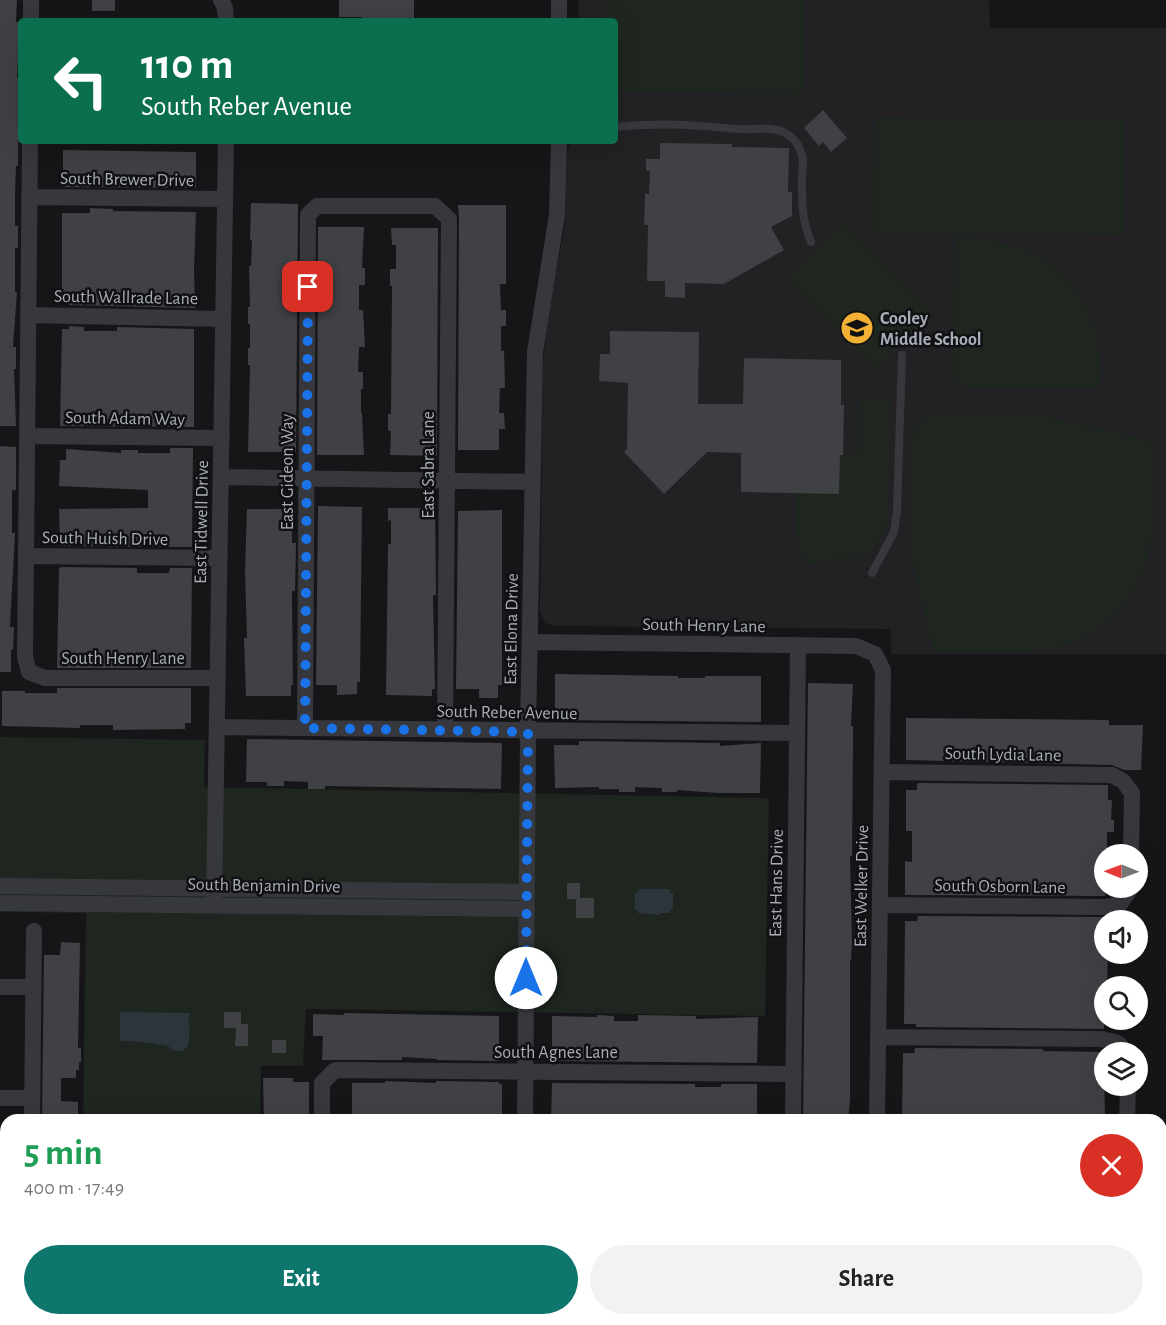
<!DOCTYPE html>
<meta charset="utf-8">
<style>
body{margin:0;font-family:"Alegreya Sans",sans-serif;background:#f2f2f2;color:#222;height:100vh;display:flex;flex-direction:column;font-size:22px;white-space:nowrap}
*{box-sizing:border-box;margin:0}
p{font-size:20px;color:#767676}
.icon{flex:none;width:33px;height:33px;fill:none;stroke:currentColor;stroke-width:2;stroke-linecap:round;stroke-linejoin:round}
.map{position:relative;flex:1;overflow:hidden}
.side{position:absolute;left:0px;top:1114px;width:1167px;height:212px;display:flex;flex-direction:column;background:#fff;border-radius:18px 18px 0 0;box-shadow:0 6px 24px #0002}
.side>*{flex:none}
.banner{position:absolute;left:18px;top:18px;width:600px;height:126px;border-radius:6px;box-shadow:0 6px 24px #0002;background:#0b6e4f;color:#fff;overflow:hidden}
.needle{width:39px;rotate:271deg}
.tools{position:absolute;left:1094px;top:844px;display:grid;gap:12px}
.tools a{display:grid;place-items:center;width:54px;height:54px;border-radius:50%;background:#fff;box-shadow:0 6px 24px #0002;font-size:30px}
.pin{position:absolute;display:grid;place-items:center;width:51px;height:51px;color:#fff;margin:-26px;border-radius:12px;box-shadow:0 3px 9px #0006}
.me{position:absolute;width:66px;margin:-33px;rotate:0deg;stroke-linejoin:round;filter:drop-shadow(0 0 4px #0008)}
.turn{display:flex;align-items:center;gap:21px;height:126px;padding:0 24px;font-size:27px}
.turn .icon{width:78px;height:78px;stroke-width:2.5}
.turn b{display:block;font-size:42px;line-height:51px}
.round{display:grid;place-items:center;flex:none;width:63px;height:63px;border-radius:32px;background:#f2f2f2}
.head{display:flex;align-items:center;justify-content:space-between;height:102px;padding:0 24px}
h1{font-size:36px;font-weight:700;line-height:45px;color:#1e9e55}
.primary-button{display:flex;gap:12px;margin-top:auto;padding:12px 24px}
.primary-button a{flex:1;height:69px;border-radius:36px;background:#0f766e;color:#fff;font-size:24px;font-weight:700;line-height:69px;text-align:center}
.primary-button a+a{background:#f2f2f2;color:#222}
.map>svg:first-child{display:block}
.built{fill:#222225}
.green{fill:#1e261f}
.water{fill:#2c353c}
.building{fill:#404145}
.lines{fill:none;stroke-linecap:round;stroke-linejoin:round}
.lane{stroke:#37383d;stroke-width:8}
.street{stroke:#37383d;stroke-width:16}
.route{stroke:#1a73e8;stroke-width:10;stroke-dasharray:0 18}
.labels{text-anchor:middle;stroke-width:5;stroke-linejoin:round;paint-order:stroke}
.street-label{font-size:18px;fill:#a8adb8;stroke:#111113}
.poi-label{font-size:18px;font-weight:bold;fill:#a8adb8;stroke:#111113;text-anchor:start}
</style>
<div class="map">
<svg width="1166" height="1325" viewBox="0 0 1166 1325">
<rect width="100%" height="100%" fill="#161618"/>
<!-- built -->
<path class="built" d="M 579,0 L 989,0 L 990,28 L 1166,28 L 1166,654 L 891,654 L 891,629 L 557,626 L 545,623 L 540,611 L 543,364 L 548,315 L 565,225 L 567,156 L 570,141 L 615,141 L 615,21 L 578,21 Z"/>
<!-- green -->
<path class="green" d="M 609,0 L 804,0 L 803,94 L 615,92 L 615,21 L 608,21 Z
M 875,117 L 1124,119 L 1123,235 L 873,233 Z
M 844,224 L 931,313 L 876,368 L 788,278 Z
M 955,238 C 983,239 1012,242 1036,255 C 1084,280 1106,338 1100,389 L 963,387 L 953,376 Z
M 859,399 L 891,399 L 888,519 L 884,533 L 866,557 L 843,558 L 811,564 C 790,551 797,515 796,493 L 840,455 L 858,455 Z
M 931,414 L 1046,416 L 1151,441 C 1151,475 1154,513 1150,546 C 1147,567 1138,584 1126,600 C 1079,666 1003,652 933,651 L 911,554 L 913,432 Z
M 0,737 L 205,740 L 204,787 L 769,798 L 765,1016 L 306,1009 L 303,1066 L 261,1066 L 260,1120 L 83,1120 L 86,913 L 0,912 Z
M 81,1320 L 258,1320 L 258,1325 L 81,1325 Z"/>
<!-- water -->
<path class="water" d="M 639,889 L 670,889 L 670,893 L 673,893 L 673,910 L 670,910 L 670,913 L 660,913 L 659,915 L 638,913 L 638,910 L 635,910 L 635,893 L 638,893 Z
M 120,1012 L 190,1013 L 188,1019 L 190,1024 C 188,1032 190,1039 188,1046 C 182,1054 174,1052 168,1046 C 151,1043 138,1041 120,1041 Z"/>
<!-- building -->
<path class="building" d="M 0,0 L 17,0 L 16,22 L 20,22 L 17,78 L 19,78 L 18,166 L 16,166 L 15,193 L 15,226 L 18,226 L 18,248 L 15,248 L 15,292 L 17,292 L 13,347 L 16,347 L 16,369 L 14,369 L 16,426 L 0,426 Z
M 92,0 L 115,0 L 115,11 L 92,11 Z
M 339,0 L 414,0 L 414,19 L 362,21 L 362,17 L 339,17 Z
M 823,110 L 847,138 L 831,152 L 823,142 L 819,146 L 804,128 Z
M 660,143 L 732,144 L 732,147 L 789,148 L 788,192 L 792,192 L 792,216 L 771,227 L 784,250 L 724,284 L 685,283 L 685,298 L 665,297 L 665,281 L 647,281 L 648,225 L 644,225 L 645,194 L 649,194 L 650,171 L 646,171 L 646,159 L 660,159 Z
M 63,150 L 196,152 L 196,188 L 63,187 Z
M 251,203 L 298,204 L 296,452 L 248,452 L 250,365 L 248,365 L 248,348 L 250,348 L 250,324 L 248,324 L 248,307 L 250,307 L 249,266 L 251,266 L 252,240 L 250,240 Z
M 458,205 L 506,205 L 506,284 L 500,284 L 501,310 L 506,310 L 506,326 L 501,326 L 501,351 L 504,351 L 505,388 L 500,388 L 499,413 L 504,413 L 505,429 L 499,429 L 499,450 L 458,450 L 459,219 Z
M 90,208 L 113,209 L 113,211 L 196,212 L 194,270 L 195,308 L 69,305 L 69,303 L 62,303 L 62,213 L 90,213 Z
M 318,227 L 364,227 L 362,268 L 365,268 L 365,285 L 359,285 L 359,310 L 363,310 L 365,347 L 359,347 L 358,372 L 363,372 L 363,389 L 361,389 L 361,413 L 362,413 L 364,455 L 317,455 Z
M 391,228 L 438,228 L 437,456 L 390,455 L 391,431 L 388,431 L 388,414 L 391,414 L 392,286 L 390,286 L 390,269 L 396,269 L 396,245 L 392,245 Z
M 69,326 L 84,327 L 84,331 L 117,331 L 117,327 L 194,329 L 194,427 L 60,426 L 62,329 L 69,329 Z
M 610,331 L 699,332 L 698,404 L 743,404 L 744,358 L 841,360 L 841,405 L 844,405 L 843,455 L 840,455 L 839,494 L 741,492 L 741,453 L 707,452 L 664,494 L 624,452 L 627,449 L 628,383 L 599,381 L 600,354 L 610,354 Z
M 0,446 L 16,447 L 16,490 L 12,490 L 12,533 L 15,533 L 10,627 L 14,627 L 13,650 L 11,650 L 11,672 L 0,672 Z
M 170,448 L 193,448 L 192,547 L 60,546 L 59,509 L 148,508 L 148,490 L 59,486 L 60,460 L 66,460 L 66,449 L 121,453 L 121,450 L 138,450 L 138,453 L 170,453 Z
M 318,506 L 362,507 L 360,682 L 357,682 L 357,694 L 337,695 L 337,685 L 316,685 Z
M 388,508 L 435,508 L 436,595 L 433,595 L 435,689 L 432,689 L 432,696 L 386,695 L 388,544 L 391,544 L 391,520 L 388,521 Z
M 247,509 L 292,509 L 292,543 L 296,543 L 295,591 L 292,591 L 292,602 L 293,685 L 291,685 L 291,696 L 246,696 L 244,638 L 247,638 L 245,571 Z
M 502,510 L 502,685 L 498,685 L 498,698 L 479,698 L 479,689 L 456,689 L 458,511 Z
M 61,567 L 137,568 L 137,573 L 169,573 L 170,568 L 192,568 L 191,668 L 57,668 L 59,569 Z
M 555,674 L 678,676 L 678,678 L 705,678 L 705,676 L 761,676 L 761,722 L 555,720 Z
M 808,683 L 853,684 L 851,726 L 853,726 L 853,746 L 852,856 L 850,856 L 852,943 L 851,960 L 850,960 L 850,1100 L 848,1120 L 803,1120 Z
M 57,688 L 191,688 L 191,723 L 185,723 L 185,729 L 113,730 L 113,725 L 80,725 L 80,728 L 2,726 L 2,691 L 25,691 L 25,693 L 57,693 Z
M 906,718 L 1109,720 L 1109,725 L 1143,725 L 1141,770 L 1124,770 L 1112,765 L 906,760 Z
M 247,739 L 502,743 L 501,789 L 325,786 L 325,789 L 308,789 L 308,782 L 284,781 L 284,786 L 267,786 L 267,782 L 246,782 Z
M 579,741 L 720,743 L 720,746 L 761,743 L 760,793 L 718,793 L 677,790 L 677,792 L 662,792 L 662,788 L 635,787 L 635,792 L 619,792 L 619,789 L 599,789 L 599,787 L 555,788 L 554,745 L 579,745 Z
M 919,783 L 1108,785 L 1108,800 L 1112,800 L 1111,820 L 1114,820 L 1114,832 L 1107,832 L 1107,855 L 1104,855 L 1105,896 L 905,895 L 905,861 L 912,862 L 912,831 L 906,831 L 906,790 L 917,790 L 917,784 Z
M 567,883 L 580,883 L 580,898 L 594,898 L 594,918 L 576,918 L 576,899 L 567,899 Z
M 918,916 L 1105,917 L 1104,954 L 1108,954 L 1107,987 L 1104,987 L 1104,1029 L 916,1027 L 916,1024 L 904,1024 L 905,921 L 917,921 Z
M 61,942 L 80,943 L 78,1048 L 81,1048 L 81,1062 L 79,1062 L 79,1070 L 76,1070 L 76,1078 L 61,1078 L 61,1101 L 78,1102 L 78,1120 L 42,1120 L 44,955 L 60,955 Z
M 224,1012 L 241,1012 L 241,1024 L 248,1024 L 248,1046 L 235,1046 L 236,1028 L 224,1028 Z
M 344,1013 L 499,1016 L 499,1061 L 437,1060 L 437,1059 L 402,1057 L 402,1060 L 322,1060 L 323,1036 L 313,1036 L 313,1014 L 344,1015 Z
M 597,1015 L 614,1016 L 614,1021 L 638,1021 L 638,1015 L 696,1016 L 696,1019 L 758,1017 L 757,1063 L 552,1061 L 552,1016 L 597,1017 Z
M 272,1040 L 286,1040 L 286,1053 L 272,1053 Z
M 915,1048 L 1043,1049 L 1043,1051 L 1104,1052 L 1105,1120 L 902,1120 L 903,1053 L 914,1053 Z
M 263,1078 L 293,1078 L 293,1082 L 309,1082 L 309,1120 L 264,1120 Z
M 385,1081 L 436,1083 L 436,1081 L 499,1082 L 499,1084 L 502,1084 L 502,1120 L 352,1120 L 352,1083 L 385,1083 Z
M 552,1083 L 695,1084 L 695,1087 L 721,1087 L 721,1084 L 757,1084 L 757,1120 L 551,1120 Z"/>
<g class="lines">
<!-- lane -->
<path class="lane" d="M 615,127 C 660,122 694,125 738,129 C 753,130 770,126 783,132 C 792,136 798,143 801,152 C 804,159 803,167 802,175 C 802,199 801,219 811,242
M 872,573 L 894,532 L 897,511 L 902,355"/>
<!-- street -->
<path class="street" d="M 221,0 L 225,8 L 226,21
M 31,21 L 31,0
M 559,21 L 559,0
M 30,141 L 25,657 L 29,672 L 45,678 L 218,678
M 29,197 L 225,199
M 28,315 L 223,319
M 27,436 L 222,438
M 221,477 L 532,482
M 26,556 L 220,558
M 530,642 L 856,646 L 875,654 L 883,670 L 877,1120
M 217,727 L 797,733
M 305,728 L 308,215 L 317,206 L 435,206 L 449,219 L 445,730
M 882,772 L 1112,775 L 1123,781 L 1132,793 L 1131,855
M 0,886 L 526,892
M 0,903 L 527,909
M 214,904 L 226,141
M 880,905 L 1104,907 L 1120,904 L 1131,888
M 0,987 L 33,987
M 878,1037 L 1102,1039 L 1118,1043 L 1127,1053
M 0,1098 L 32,1098
M 32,1120 L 34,931
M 322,1120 L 322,1083 L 335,1070 L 794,1074
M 525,1120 L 528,732 L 535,352 L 557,215 L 559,141
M 793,1120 L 798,645
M 1127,1120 L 1128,1086
M 0,1208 L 6,1208
M 1090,1320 L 1091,1325
M 0,1321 L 30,1321
M 320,1325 L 320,1320
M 523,1325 L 523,1320
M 791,1325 L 791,1320
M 875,1325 L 875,1320"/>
</g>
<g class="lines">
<!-- route -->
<path class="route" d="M 308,287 L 305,728 L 528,732 L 526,978"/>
</g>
<!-- icons -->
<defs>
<g id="school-disc" transform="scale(1.725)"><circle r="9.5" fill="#f2b134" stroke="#111113"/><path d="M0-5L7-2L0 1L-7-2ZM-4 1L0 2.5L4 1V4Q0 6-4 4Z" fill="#111"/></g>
</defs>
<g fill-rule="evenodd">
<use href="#school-disc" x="857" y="328"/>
</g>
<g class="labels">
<!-- street labels -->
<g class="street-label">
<text transform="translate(127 179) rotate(1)" y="6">South Brewer Drive</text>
<text transform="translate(126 297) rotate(1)" y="6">South Wallrade Lane</text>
<text transform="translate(125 418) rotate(1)" y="6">South Adam Way</text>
<text transform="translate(428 465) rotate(-90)" y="6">East Sabra Lane</text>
<text transform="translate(287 472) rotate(-90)" y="6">East Gideon Way</text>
<text transform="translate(201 522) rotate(-89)" y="6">East Tidwell Drive</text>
<text transform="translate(105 538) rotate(1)" y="6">South Huish Drive</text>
<text transform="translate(704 625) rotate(1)" y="6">South Henry Lane</text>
<text transform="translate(511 629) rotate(-89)" y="6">East Elona Drive</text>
<text x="123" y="664">South Henry Lane</text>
<text transform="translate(507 712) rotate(1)" y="6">South Reber Avenue</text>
<text transform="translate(1003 754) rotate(1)" y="6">South Lydia Lane</text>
<text transform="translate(776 883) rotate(-89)" y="6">East Hans Drive</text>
<text transform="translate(264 885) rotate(1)" y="6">South Benjamin Drive</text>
<text transform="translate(861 886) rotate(-89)" y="6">East Welker Drive</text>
<text transform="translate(1000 886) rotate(1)" y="6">South Osborn Lane</text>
<text x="556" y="1058">South Agnes Lane</text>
</g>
<!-- poi labels -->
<g class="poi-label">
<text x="880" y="324">Cooley<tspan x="880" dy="21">Middle School</tspan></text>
</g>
</g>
</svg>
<div class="tools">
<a><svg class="needle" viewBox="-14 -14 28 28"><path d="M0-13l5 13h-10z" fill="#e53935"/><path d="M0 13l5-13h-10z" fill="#767676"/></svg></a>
<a><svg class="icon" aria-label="sound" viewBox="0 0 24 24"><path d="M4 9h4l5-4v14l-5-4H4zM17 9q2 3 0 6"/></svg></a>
<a><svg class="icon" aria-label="search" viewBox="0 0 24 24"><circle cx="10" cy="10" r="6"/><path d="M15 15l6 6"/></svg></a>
<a><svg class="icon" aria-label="layers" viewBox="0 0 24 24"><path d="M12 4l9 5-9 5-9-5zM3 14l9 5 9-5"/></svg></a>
</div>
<div class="pin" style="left:308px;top:287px;background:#d93025"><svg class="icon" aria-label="arrive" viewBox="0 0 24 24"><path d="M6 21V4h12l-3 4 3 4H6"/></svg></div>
<svg class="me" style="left:526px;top:978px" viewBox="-20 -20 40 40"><circle r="19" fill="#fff"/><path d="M0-13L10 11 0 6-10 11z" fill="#1a73e8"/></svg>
<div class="banner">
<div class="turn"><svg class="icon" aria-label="left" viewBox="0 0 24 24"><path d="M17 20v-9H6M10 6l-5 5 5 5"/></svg><div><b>110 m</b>South Reber Avenue</div></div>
</div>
<section class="side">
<div class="head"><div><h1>5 min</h1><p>400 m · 17:49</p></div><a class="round" style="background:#d93025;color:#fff"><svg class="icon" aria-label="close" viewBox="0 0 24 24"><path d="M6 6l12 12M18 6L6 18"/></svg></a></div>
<div class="primary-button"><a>Exit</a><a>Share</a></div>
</section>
</div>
